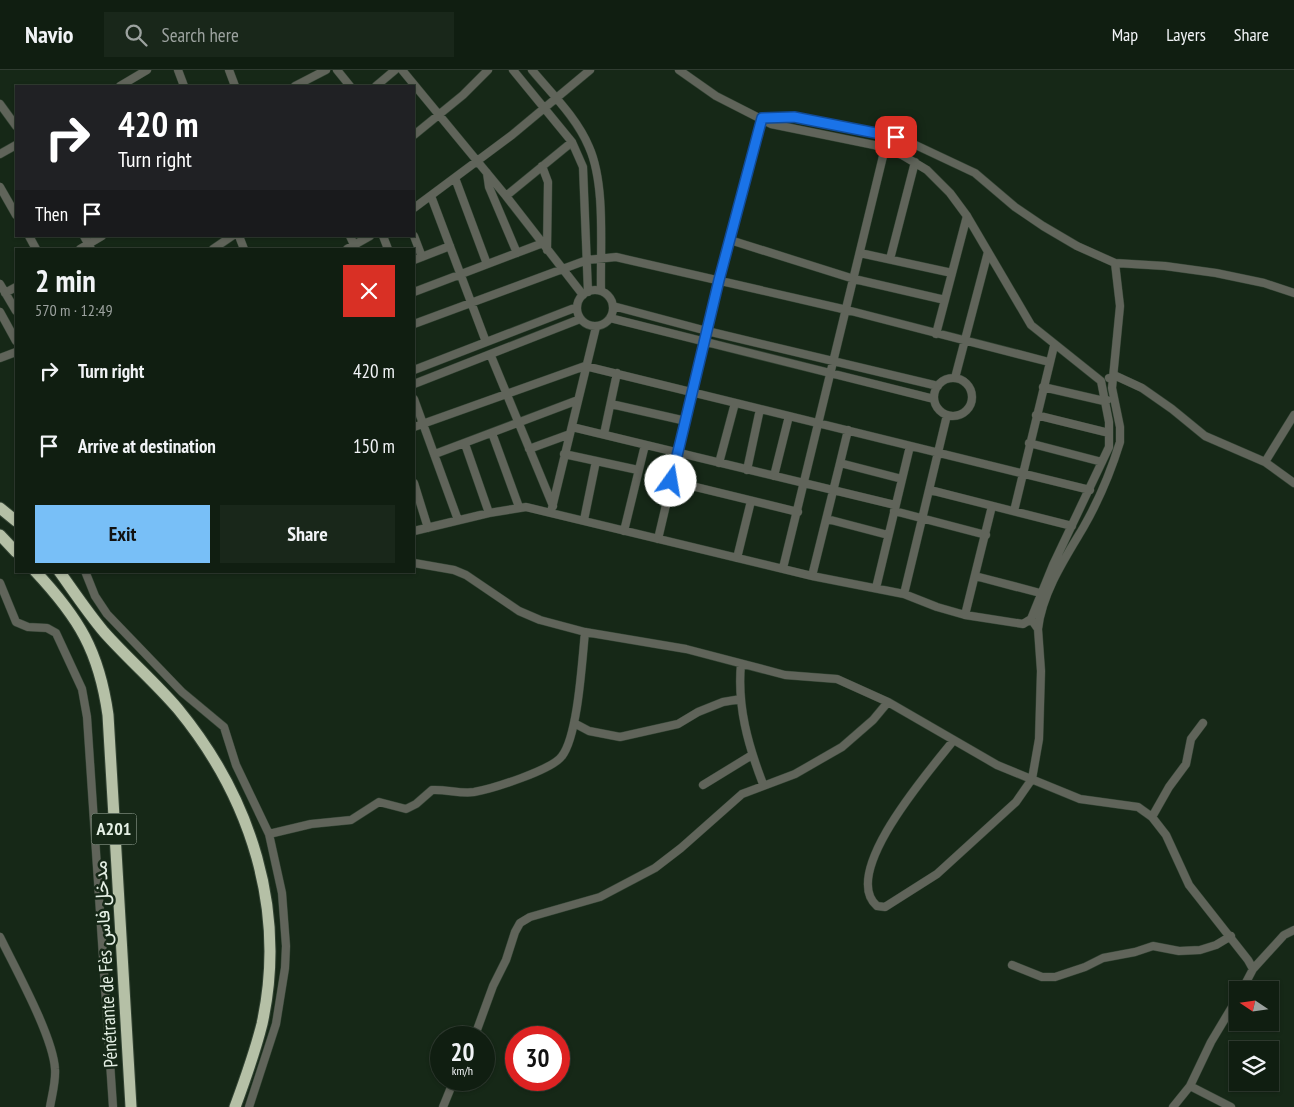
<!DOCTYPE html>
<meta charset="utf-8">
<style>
body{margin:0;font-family:"PT Sans Narrow",Vazirmatn,sans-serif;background:#19271a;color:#f1f3f6;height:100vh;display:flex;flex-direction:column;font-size:19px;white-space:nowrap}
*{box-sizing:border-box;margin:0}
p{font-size:16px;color:#9ca29f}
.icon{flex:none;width:28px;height:28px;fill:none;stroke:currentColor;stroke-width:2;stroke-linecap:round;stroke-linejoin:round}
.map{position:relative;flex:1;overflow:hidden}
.details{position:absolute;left:15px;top:178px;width:400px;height:325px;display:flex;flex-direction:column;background:#101e11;border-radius:0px;box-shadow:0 1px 4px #0004,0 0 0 1px #303c31}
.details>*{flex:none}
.top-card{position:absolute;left:15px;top:15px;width:400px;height:152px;border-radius:0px;box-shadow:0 1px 4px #0004,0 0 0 1px #303c31;background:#202124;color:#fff;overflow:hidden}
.needle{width:32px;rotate:283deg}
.buttons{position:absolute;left:1229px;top:911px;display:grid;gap:10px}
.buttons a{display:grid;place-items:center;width:50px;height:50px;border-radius:0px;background:#101e11;box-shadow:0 1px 4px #0004,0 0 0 1px #303c31;font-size:25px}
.speed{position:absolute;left:430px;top:956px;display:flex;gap:10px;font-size:25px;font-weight:700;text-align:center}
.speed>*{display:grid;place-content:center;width:65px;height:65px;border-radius:50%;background:#101e11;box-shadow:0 1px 4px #0004,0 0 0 1px #303c31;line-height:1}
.speed small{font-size:12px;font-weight:400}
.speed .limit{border:8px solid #d22;background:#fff;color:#111}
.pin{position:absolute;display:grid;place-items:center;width:42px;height:42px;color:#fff;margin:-21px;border-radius:10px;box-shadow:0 2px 8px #0006}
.me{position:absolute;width:55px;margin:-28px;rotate:13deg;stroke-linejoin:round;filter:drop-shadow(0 0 4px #0008)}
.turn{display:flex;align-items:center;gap:18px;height:105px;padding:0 20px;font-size:22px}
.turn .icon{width:65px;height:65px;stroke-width:2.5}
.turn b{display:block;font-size:35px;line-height:42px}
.then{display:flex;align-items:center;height:48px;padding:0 20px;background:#0003;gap:10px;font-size:19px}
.round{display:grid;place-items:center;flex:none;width:52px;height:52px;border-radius:0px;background:#19271a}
.headline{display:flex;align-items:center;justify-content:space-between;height:85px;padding:0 20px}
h1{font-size:30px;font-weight:600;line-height:38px}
.cta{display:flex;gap:10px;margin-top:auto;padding:10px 20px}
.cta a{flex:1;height:58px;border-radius:0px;background:#78bff7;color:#111;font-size:20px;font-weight:600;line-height:58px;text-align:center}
.cta a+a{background:#19271a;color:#f1f3f6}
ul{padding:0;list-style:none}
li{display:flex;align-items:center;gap:15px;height:75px;padding:0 20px}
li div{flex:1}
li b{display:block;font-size:19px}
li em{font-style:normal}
header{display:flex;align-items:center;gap:30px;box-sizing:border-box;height:70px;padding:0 25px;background:#101e11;border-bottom:1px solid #303c31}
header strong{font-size:24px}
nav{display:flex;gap:28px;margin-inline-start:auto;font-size:18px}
.search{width:350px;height:45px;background:#19271a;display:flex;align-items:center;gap:12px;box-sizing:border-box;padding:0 18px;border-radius:0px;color:#9ca29f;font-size:19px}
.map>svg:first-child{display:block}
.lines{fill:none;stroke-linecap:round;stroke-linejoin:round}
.minor-casing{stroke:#334434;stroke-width:9}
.highway-casing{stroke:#334434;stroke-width:13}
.minor{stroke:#60645a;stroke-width:8}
.highway{stroke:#b5c0a6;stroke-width:11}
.route-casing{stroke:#114b97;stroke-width:12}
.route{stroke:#1a73e8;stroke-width:9}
.labels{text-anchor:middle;stroke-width:5;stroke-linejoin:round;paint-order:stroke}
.shield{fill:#162817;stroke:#a6b3a6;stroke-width:1}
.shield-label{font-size:18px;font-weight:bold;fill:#e4efe4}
.street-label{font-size:19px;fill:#e4efe4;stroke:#162817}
</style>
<header>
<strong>Navio</strong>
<div class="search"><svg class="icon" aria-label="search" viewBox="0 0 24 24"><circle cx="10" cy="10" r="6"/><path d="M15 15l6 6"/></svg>Search here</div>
<nav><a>Map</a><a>Layers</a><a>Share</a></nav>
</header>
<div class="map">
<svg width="1294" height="1037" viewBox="0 0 1294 1037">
<rect width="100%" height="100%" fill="#162817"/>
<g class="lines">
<!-- minor casing -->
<g class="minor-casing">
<path id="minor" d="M 178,0 L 184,16
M 229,0 L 235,16
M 337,0 L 350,16
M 402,0 L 506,126 L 583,225
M 513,0 L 572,72 L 583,97 L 588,222
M 532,0 C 552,24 577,48 589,77 C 606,115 600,179 601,221
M 679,0 L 716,26 L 771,54 L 874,75 L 902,85 L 927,100 L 950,123 L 967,146 L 1031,255 L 1101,311 L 1109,352 L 1109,377 L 1053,495 L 1031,549 L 1038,559 L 1041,601 L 1039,669 L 1032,709 L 1016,732 L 937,804 L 885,837 L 877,836 C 839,803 931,699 953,671
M 120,16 L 147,0
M 295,16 L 326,0
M 376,16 L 395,0
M 0,34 L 16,56
M 414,65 L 463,25 L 488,0
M 0,84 L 16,75
M 542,96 L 548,112 L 547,180
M 487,103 L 489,117 L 517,183
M 455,108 L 487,194
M 0,117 L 16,145
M 431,126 L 486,272
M 506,126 L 572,72
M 414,138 L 512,65 L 590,0
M 29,166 L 36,179
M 84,166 L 91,179
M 239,166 L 244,179
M 350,166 L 356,179
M 383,166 L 388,179
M 414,166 L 422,187
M 730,170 L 854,209 L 945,230
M 80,179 L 102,166
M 213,179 L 232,166
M 347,179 L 370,166
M 860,183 L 952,203
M 890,189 L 915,92
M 414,190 L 450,176
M 0,214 L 16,241
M577 238a18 18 0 1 1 36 0a18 18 0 1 1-36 0Z
M 414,222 L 543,173
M 5,223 L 16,217
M 613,236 L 707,261 L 938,316
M 0,242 L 16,271
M 610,248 L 934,329
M 414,254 L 587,190 L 616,187 L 847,240 L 1049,292
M 936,264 L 967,146
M 491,286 L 553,436
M 0,288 L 16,282
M 414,300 L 577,237
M 955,308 L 988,182
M 1109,308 L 1116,306 L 1142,318 L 1172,339 L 1205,366 L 1265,392
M934 327a19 19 0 1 1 38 0a19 19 0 1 1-38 0Z
M 414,314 L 580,249
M 1043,317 L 1104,331 L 1107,330
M 414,329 L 458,450
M 611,334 L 686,351
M 1036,345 L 1109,363
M 1294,345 L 1265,392 L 1294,413
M 414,357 L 585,296 L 1090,420
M 572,357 L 895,435
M 492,363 L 519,437
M 604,364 L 617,303
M 1029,373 L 1102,392
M 465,374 L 489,443
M 529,379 L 570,364
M 435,384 L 578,330
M 564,384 L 638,400
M 719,393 L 735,333
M 840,393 L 848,360
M 747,400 L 760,339
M 774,406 L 789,346
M 671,411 L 798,442
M 414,413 L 428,458
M 930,420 L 1072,456
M 894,441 L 986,465
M 1014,441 L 1054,276
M 551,442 L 596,257
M 827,449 L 888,465
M 584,450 L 596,391
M 414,461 L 489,443 L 526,437 L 812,506 L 904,524 L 937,537 L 965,545 L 1023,554 L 1031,549
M 624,461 L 645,375
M 658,469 L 719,210 L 762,48 L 794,47 L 887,65 L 907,71 L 975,103 L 1015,137 L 1043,156 L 1077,176 L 1115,193 L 1165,196 L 1216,203 L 1264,213 L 1294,223
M 737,488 L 751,431
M 414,493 L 454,500 L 466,505 L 519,541 L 540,550 L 585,562 L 686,579 L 785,605 L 837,609 L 888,632 L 997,695 L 1080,729 L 1138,737 L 1152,747 L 1166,765 L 1189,815 L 1248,890 L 1253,899 L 1242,920
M 783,498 L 885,78
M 85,501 L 95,526 L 107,544 L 182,622 L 224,657 L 236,695 L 269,764 L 282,823 L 286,876 L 285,898 L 276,954 L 249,1037
M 812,506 L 840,393 L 902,409
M 975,506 L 1040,523
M 0,513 L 16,552 L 28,557 L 47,558 L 56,563 L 82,619 L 87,647 L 113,1037
M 876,518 L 910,376
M 904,524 L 947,345
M 965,545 L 992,436
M 1038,559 C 1042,523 1065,488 1083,458 C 1098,432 1111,401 1120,372 L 1120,357 L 1112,318 L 1120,236 L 1115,193
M 741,594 C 737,636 748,675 763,714
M 574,653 L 589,661 L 620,667 L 678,654 L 698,642 L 723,632 L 741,629
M 703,715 L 752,685
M 1152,747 L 1169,717 L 1186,694 L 1191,669 L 1203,653
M 269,764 L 311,754 L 351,750 L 379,732 L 406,739 L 416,734 L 432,720 C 446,719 460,724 474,722 C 492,719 552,700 562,686 C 578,665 582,591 585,562
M 0,867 C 15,898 53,966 55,999 C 56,1011 52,1025 50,1037
M 1012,895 L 1042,907 L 1055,907 L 1085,897 L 1103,888 L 1135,882 L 1153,876 L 1179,881 L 1200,880 L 1216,875 L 1231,866
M 1253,899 L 1284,865 L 1294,860
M 474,968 L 493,916 L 506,890 L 515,862 L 520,853 L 530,847 L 600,827 L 655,798 L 681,778 L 742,724 L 795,704 L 842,677 L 873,650 L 888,632
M 1190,1016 L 1231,1037
M 443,1037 L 454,1010
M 1173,1037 L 1190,1016 L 1211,972 L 1238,927"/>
</g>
<!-- highway casing -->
<g class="highway-casing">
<path id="highway" d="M 0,438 L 16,451
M 0,465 L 16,482
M 35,501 C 79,548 99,581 108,645 L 131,1037
M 59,501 C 74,522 88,543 104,562 C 128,589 155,612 178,639 C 251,728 287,840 262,954 C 255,982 245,1010 235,1037"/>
</g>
<!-- minor -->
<use href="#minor" class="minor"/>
<!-- highway -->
<use href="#highway" class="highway"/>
</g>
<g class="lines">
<!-- route casing -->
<g class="route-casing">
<path id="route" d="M 671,411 L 719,210 L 762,48 L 794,47 L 896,67"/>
</g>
<!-- route -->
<use href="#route" class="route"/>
</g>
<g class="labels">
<!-- shield labels -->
<rect class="shield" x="91.5" y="743.5" width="45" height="31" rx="4"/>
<g class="shield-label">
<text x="114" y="765">A201</text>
</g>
<!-- street labels -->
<g class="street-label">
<text transform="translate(105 894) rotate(-93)" y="7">Pénétrante de Fès مدخل فاس</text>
</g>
</g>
</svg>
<div class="buttons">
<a><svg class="needle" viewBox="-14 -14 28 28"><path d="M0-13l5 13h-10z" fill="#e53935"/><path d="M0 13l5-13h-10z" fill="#9ca29f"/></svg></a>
<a><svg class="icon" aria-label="layers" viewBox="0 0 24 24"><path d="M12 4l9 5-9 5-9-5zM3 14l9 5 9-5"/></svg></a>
</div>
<div class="speed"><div>20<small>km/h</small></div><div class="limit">30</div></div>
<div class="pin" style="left:896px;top:67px;background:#d93025"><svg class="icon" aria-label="arrive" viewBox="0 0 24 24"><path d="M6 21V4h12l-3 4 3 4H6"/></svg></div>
<svg class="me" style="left:671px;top:411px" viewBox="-20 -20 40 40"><circle r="19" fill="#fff"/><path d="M0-13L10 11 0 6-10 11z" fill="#1a73e8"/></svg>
<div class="top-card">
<div class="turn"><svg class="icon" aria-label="right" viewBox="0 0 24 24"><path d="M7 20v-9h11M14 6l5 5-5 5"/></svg><div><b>420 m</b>Turn right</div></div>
<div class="then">Then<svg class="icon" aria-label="arrive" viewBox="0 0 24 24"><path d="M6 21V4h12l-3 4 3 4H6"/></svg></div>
</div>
<section class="details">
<div class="headline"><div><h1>2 min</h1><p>570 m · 12:49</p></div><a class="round" style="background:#d93025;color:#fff"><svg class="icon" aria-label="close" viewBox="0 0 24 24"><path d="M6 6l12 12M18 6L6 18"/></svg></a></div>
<ul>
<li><svg class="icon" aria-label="right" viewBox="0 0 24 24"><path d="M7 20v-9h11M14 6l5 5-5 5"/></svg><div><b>Turn right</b></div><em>420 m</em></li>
<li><svg class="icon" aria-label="arrive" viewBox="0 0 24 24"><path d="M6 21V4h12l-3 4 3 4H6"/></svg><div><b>Arrive at destination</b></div><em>150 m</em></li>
</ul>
<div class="cta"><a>Exit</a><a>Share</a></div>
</section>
</div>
